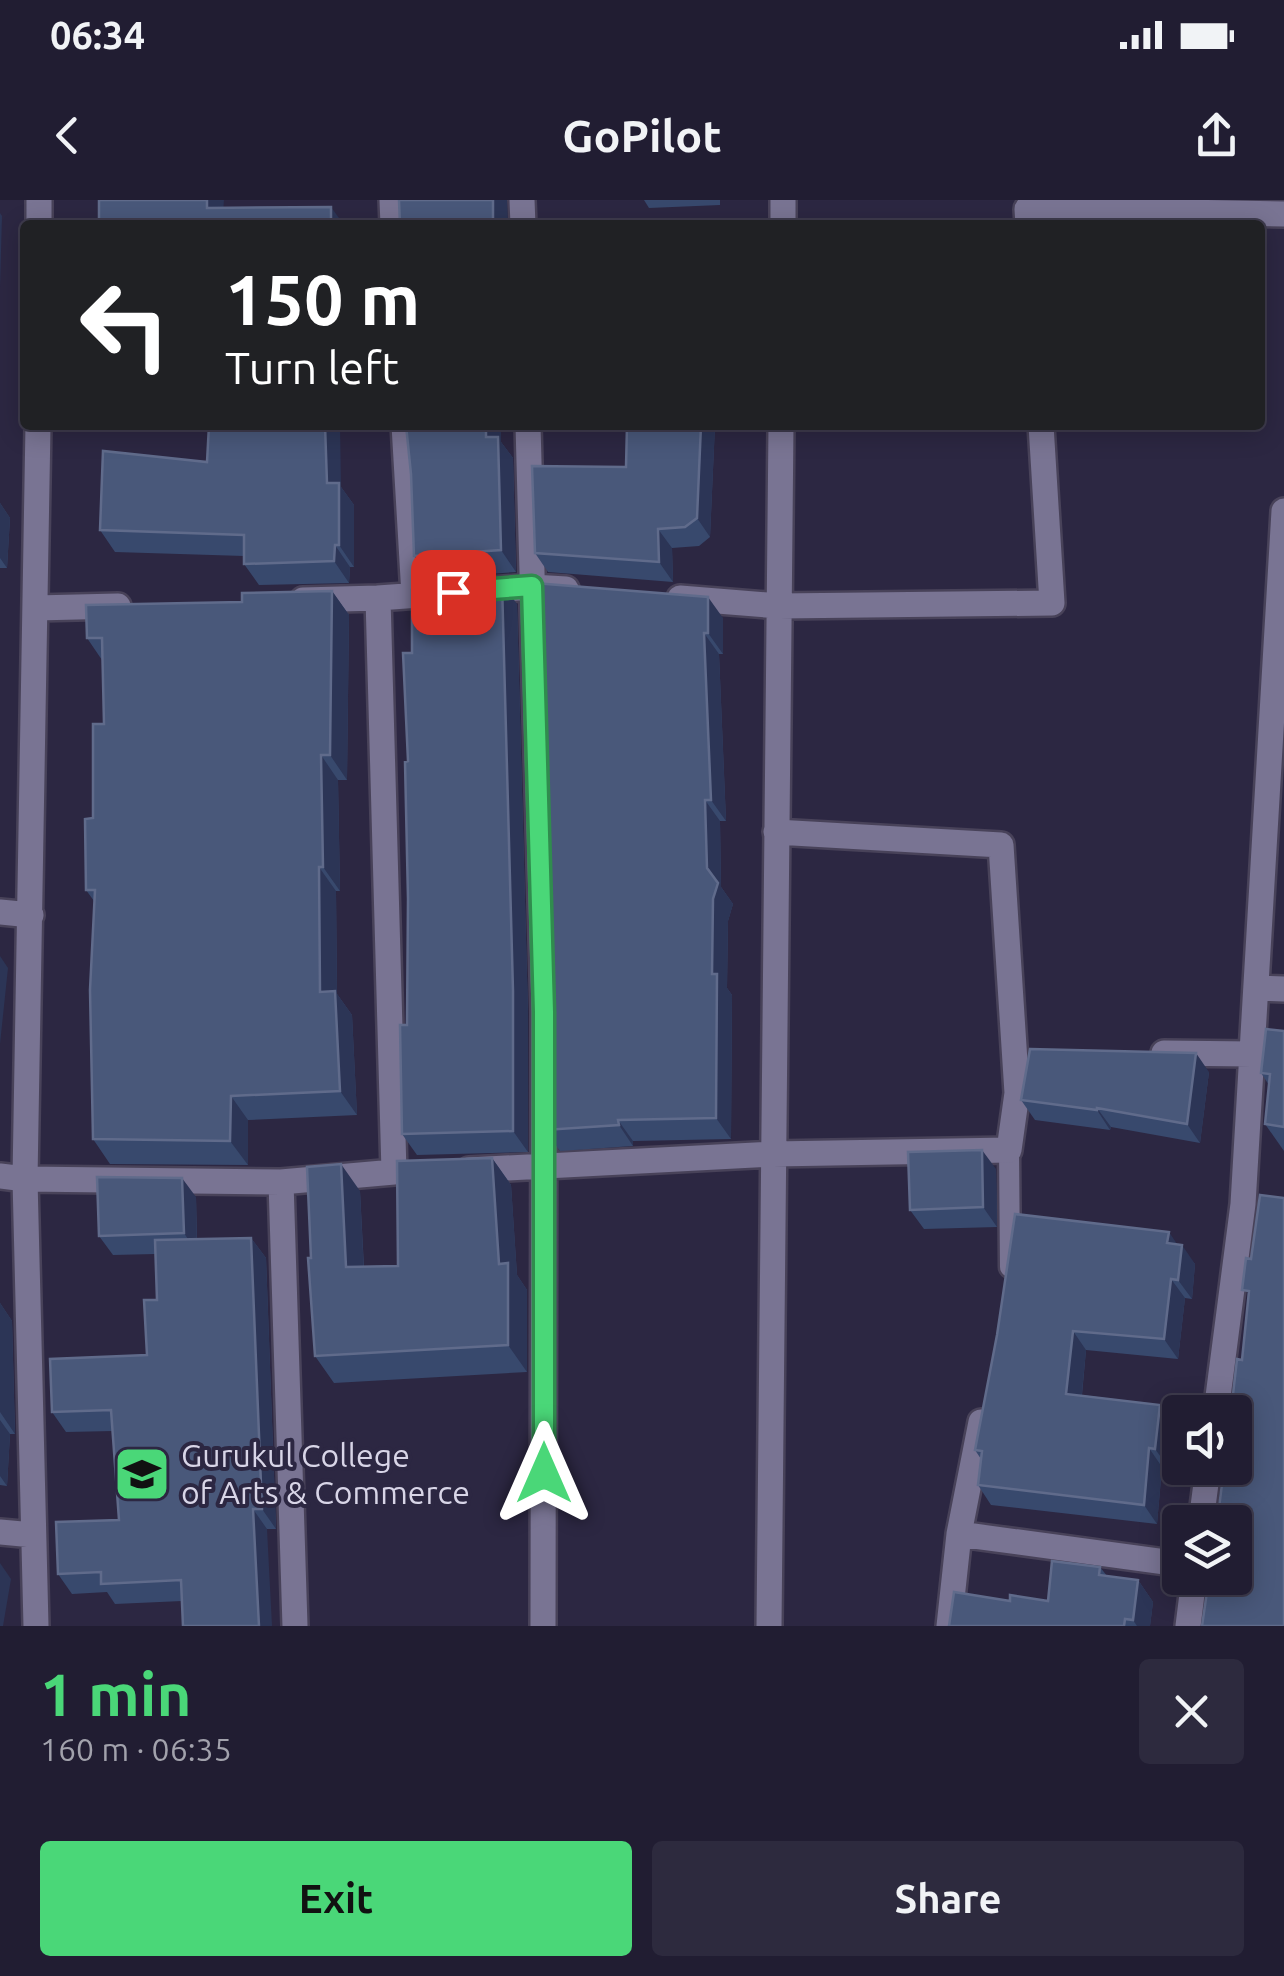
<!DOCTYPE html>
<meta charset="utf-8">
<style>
body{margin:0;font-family:Ubuntu,sans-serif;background:#2d2a3e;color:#f1f3f6;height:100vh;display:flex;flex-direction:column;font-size:38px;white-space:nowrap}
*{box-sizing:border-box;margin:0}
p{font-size:32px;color:#a2a2ac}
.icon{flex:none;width:55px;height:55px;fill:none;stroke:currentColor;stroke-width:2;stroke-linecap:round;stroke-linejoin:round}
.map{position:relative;height:1426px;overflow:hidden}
.sheet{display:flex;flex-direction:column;background:#211d32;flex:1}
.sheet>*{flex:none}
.banner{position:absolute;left:20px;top:20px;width:1245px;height:210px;border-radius:10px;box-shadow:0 5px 25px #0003,0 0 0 2px #3e3b4d;background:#202124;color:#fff;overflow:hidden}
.buttons{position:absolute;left:1162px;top:1195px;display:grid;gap:20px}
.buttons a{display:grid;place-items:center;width:90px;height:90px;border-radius:10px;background:#211d32;box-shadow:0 5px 25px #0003,0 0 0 2px #3e3b4d;font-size:50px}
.pin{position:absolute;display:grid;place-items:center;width:85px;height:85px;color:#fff;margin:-42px;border-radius:20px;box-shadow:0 5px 15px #0006}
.me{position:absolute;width:110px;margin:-55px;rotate:0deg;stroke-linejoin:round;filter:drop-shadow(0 0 8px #0008)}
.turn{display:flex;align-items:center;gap:35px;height:210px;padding:0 40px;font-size:45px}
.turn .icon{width:130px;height:130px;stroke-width:2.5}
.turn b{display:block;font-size:70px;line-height:85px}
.round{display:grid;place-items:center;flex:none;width:105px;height:105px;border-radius:10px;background:#2d2a3e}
.head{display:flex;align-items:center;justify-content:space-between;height:170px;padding:0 40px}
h1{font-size:60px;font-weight:700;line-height:75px;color:#4ad778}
.cta{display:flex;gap:20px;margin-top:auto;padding:20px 40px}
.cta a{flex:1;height:115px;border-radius:10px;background:#4ad778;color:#111;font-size:40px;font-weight:700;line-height:115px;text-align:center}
.cta a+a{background:#2d2a3e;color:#f1f3f6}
.status{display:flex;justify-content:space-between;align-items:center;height:70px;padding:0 50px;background:#211d32;direction:ltr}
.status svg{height:28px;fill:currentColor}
header{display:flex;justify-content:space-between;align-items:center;height:130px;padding:0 40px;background:#211d32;font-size:45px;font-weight:700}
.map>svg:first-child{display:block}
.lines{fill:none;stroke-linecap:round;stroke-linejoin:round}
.service-casing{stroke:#484259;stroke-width:25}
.minor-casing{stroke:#484259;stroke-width:30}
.service{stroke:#797493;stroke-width:20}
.minor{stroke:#797493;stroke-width:25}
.wall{fill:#38496d}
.shaded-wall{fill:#2c3556}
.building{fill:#49587a;stroke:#606b8b;stroke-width:2.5}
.route-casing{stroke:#308c4e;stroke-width:25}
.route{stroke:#4ad778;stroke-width:18}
.labels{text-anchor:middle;stroke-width:8;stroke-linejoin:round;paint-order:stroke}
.poi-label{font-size:32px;fill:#d8d5e7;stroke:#2c2742;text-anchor:start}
</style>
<div class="status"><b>06:34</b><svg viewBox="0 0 49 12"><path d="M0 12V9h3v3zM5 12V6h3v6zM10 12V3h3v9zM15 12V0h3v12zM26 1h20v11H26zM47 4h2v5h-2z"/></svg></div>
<header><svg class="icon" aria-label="back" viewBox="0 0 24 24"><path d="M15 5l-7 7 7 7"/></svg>GoPilot<svg class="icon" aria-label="share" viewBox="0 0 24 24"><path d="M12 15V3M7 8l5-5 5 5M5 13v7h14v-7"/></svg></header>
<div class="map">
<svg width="1284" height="1426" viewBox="0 0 1284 1426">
<rect width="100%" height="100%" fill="#2c2742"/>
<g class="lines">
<!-- service casing -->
<g class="service-casing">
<path id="service" d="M 1009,950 L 1010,1067"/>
</g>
<!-- minor casing -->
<g class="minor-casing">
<path id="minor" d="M 392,0 L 393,25
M 522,0 L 523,25
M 39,25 L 39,0
M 783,25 L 783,0
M 1028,25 L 1027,9 L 1284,14
M 404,225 L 414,395
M 528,225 L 544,812 L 543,1426
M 680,398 L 779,406 L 1052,403 L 1041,225
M 303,400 L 378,398
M 36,408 L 118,406
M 0,712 L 31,715
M 1258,788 L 1284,789
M 1164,853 L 1252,854
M 469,970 L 773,954 L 1009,950 L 1017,893 L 1001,645 L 776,632
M 0,976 L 25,979 L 281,982
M 1216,1212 L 1243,1004 L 1284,311
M 1201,1322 L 1208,1268
M 0,1332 L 33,1335
M 959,1334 L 981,1222
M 36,1426 L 25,979 L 38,225
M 295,1426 L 281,982 L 394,972 L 378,398 L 532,387 L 566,389
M 769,1426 L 781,225
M 949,1426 L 959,1334 L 1180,1364
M 1188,1426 L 1194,1378"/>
</g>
<!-- service -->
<use href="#service" class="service"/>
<!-- minor -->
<use href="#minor" class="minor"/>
</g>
<!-- wall -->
<path class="wall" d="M 644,0 L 720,0 L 720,5 L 649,8 Z
M 406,225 L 501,225 L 501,242 L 513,258 L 516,372 L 429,378 L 414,356 L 411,274 Z
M 715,225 L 710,337 L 699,346 L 672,348 L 673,382 L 548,372 L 535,353 L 626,267 Z
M 207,262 L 341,287 L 354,305 L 354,367 L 350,367 L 349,383 L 259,385 L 244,364 L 244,356 L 115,352 L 100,330 Z
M 0,303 L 10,318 L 7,368 L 0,368 Z
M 534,383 L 723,418 L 723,454 L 719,454 L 726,621 L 720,621 L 721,687 L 733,704 L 728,721 L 727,788 L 732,795 L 731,939 L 633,941 L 633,946 L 560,951 L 545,930 L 545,790 Z
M 332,391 L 349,415 L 347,580 L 338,580 L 340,691 L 336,691 L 337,794 L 352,815 L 357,915 L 248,920 L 248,965 L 110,964 L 93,939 L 94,701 L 86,690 L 93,618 L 104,524 L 102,460 L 87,438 L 242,402 Z
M 517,404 L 528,812 L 528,952 L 417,955 L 402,934 L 407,825 L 408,561 L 412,453 Z
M 1284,831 L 1284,951 L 1265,924 L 1269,885 L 1261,873 Z
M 1209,872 L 1200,943 L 1111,927 L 1110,930 L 1035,920 L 1021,900 Z
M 492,958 L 511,985 L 517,1075 L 527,1090 L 527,1172 L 334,1183 L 315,1156 L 311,1058 L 360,991 L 364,1067 L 398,1066 Z
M 996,969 L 997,1027 L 924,1029 L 910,1010 Z
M 196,997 L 197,1039 L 251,1038 L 266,1058 L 276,1329 L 267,1329 L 182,1401 L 115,1404 L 107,1392 L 72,1394 L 58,1374 L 119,1320 L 113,1231 L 66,1232 L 52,1212 L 147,1155 L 157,1100 L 155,1054 L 113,1055 L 99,1036 Z
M 1177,1044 L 1195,1064 L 1192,1099 L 1185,1098 L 1178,1159 L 1086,1150 L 1082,1195 L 1160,1205 L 1174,1224 L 1169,1268 L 1162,1267 L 1157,1324 L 991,1305 L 978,1285 L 981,1259 L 975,1250 L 997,1135 Z
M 0,1103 L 12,1121 L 15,1234 L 10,1234 L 7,1286 L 0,1285 Z
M 1100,1367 L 1107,1376 L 1138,1380 L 1153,1402 L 1150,1426 L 949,1426 L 1048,1401 Z"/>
<!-- shaded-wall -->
<path class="shaded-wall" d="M 207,0 L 224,0 L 222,25 L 207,8 Z
M 493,0 L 507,0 L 508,25 L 493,25 Z
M 331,7 L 344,25 L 331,25 Z
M 0,13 L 2,16 L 0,88 Z
M 325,225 L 340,225 L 341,287 L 354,305 L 354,367 L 339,345 L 327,283 Z
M 486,225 L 501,225 L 501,242 L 513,258 L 516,372 L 501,350 L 486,237 Z
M 701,225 L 715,225 L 710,337 L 697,318 Z
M 0,303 L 10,318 L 7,368 L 0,358 Z
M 658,329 L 672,348 L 673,382 L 659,362 Z
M 335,345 L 350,367 L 349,383 L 334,361 Z
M 502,383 L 517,404 L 528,812 L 528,952 L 513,931 Z
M 332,391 L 349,415 L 347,580 L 330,555 Z
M 708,397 L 723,418 L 723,454 L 708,433 Z
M 704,433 L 719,454 L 726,621 L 711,600 Z
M 321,555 L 338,580 L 340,691 L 323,667 Z
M 705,600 L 720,621 L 721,687 L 733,704 L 728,721 L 727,788 L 732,795 L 731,939 L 716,918 Z
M 319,667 L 336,691 L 337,794 L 352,815 L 357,915 L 340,891 L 320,792 Z
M 0,756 L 8,768 L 0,844 Z
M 1196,853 L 1209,872 L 1200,943 L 1187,924 Z
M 231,896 L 248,920 L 248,965 L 230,941 Z
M 1097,908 L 1111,927 L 1110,930 L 1097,910 Z
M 618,920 L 633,941 L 633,946 L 619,925 Z
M 982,950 L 996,969 L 997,1027 L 983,1007 Z
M 492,958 L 511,985 L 517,1075 L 527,1090 L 527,1172 L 508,1145 L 499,1064 Z
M 341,964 L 360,991 L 365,1094 L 346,1067 Z
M 182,978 L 196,997 L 197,1053 L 184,1033 Z
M 1169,1032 L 1181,1050 L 1182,1045 L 1195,1064 L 1192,1099 L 1178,1080 L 1167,1043 Z
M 251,1038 L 266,1058 L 276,1329 L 262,1309 Z
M 1171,1079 L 1185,1098 L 1178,1159 L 1164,1139 Z
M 0,1103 L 12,1121 L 15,1234 L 0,1212 Z
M 1073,1131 L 1086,1150 L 1080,1213 L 1066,1194 Z
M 1160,1205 L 1174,1224 L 1169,1268 L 1155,1249 Z
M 0,1220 L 10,1234 L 7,1286 L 0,1276 Z
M 1149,1248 L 1162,1267 L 1157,1324 L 1144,1305 Z
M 253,1309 L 267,1329 L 272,1426 L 259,1426 Z
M 0,1363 L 11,1379 L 3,1426 L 0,1426 Z
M 1138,1380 L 1153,1402 L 1150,1426 L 1137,1426 L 1133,1420 Z"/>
<!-- building -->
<path class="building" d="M 99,0 L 207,0 L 207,8 L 331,7 L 331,25 L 99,25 Z
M 399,0 L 493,0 L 493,25 L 400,25 Z
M 209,225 L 325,225 L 327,283 L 339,283 L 339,345 L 335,345 L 334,361 L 244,364 L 244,335 L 100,330 L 103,251 L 207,262 Z
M 406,225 L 486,225 L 486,237 L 498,237 L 501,350 L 414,356 L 411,274 Z
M 627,225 L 701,225 L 697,318 L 685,327 L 658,329 L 659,362 L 535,353 L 532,266 L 626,267 Z
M 502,383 L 513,791 L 513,931 L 402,934 L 400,825 L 407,825 L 408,699 L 405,562 L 408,561 L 403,453 L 412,453 L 412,390 Z
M 534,383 L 708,397 L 708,433 L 704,433 L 711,600 L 705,600 L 707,668 L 718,683 L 713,699 L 712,774 L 717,774 L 716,918 L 618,920 L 619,925 L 545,930 L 545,790 Z
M 332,391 L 330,555 L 321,555 L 323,667 L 319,667 L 320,792 L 335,791 L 340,891 L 231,896 L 230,941 L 93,939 L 90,790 L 95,690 L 86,690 L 85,619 L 93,618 L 93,524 L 104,524 L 102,438 L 87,438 L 86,405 L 242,402 L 242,393 Z
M 1266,829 L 1284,831 L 1284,927 L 1265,924 L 1270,874 L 1261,873 Z
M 1030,849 L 1196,853 L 1187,924 L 1097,908 L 1097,910 L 1021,900 Z
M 982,950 L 983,1007 L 910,1010 L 908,952 Z
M 492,958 L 499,1064 L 508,1063 L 508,1145 L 315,1156 L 308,1058 L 311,1058 L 307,967 L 341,964 L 346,1067 L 398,1066 L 397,961 Z
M 97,977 L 182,978 L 184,1033 L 99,1036 Z
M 1260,995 L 1284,998 L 1284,1426 L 1202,1426 L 1209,1378 L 1235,1378 L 1235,1322 L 1212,1322 L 1214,1315 L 1218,1316 L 1224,1268 L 1235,1268 L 1235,1212 L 1231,1212 L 1237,1159 L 1242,1160 L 1249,1091 L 1242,1090 L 1246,1058 L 1251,1059 Z
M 1015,1014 L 1169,1032 L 1167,1043 L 1182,1045 L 1178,1080 L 1171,1079 L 1164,1139 L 1073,1131 L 1066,1194 L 1160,1205 L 1155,1249 L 1149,1248 L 1144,1305 L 978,1285 L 982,1251 L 975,1250 L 997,1135 Z
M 251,1038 L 262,1309 L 253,1309 L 259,1426 L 183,1426 L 181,1380 L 101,1384 L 101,1372 L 58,1374 L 56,1322 L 119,1320 L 111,1210 L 52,1212 L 50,1159 L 147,1155 L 144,1100 L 157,1100 L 155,1040 Z
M 1052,1361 L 1100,1367 L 1099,1375 L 1138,1380 L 1133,1420 L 1125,1419 L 1124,1426 L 949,1426 L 954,1392 L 1010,1401 L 1010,1395 L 1048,1401 Z"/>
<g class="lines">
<!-- route casing -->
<g class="route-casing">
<path id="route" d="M 453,392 L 532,386 L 544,812 L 544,1273"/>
</g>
<!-- route -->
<use href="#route" class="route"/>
</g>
<!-- icons -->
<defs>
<g id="university-square" transform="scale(2.875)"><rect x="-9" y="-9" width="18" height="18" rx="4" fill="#4ad778" stroke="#2c2742"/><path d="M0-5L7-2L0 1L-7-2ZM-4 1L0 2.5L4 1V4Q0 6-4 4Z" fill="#111"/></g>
</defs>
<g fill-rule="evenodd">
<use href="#university-square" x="142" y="1274"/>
</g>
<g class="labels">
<!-- poi labels -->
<g class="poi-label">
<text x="181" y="1267">Gurukul College<tspan x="181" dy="37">of Arts &amp; Commerce</tspan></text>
</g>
</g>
</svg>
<div class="buttons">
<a><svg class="icon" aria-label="sound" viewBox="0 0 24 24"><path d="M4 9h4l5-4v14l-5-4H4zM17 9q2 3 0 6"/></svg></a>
<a><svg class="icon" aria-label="layers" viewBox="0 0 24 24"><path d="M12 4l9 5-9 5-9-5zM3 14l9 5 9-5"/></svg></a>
</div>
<div class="pin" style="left:453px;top:392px;background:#d93025"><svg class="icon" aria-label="arrive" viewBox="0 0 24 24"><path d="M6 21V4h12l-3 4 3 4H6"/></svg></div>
<svg class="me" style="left:544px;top:1273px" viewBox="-20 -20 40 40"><path d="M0-17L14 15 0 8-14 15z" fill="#4ad778" stroke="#fff" stroke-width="4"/></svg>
<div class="banner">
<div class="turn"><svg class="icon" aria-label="left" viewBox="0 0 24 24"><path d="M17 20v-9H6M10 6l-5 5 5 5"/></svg><div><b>150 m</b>Turn left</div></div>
</div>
</div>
<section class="sheet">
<div class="head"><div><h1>1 min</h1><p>160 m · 06:35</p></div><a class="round"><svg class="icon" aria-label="close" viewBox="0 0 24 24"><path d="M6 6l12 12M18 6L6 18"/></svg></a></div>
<div class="cta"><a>Exit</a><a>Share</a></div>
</section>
